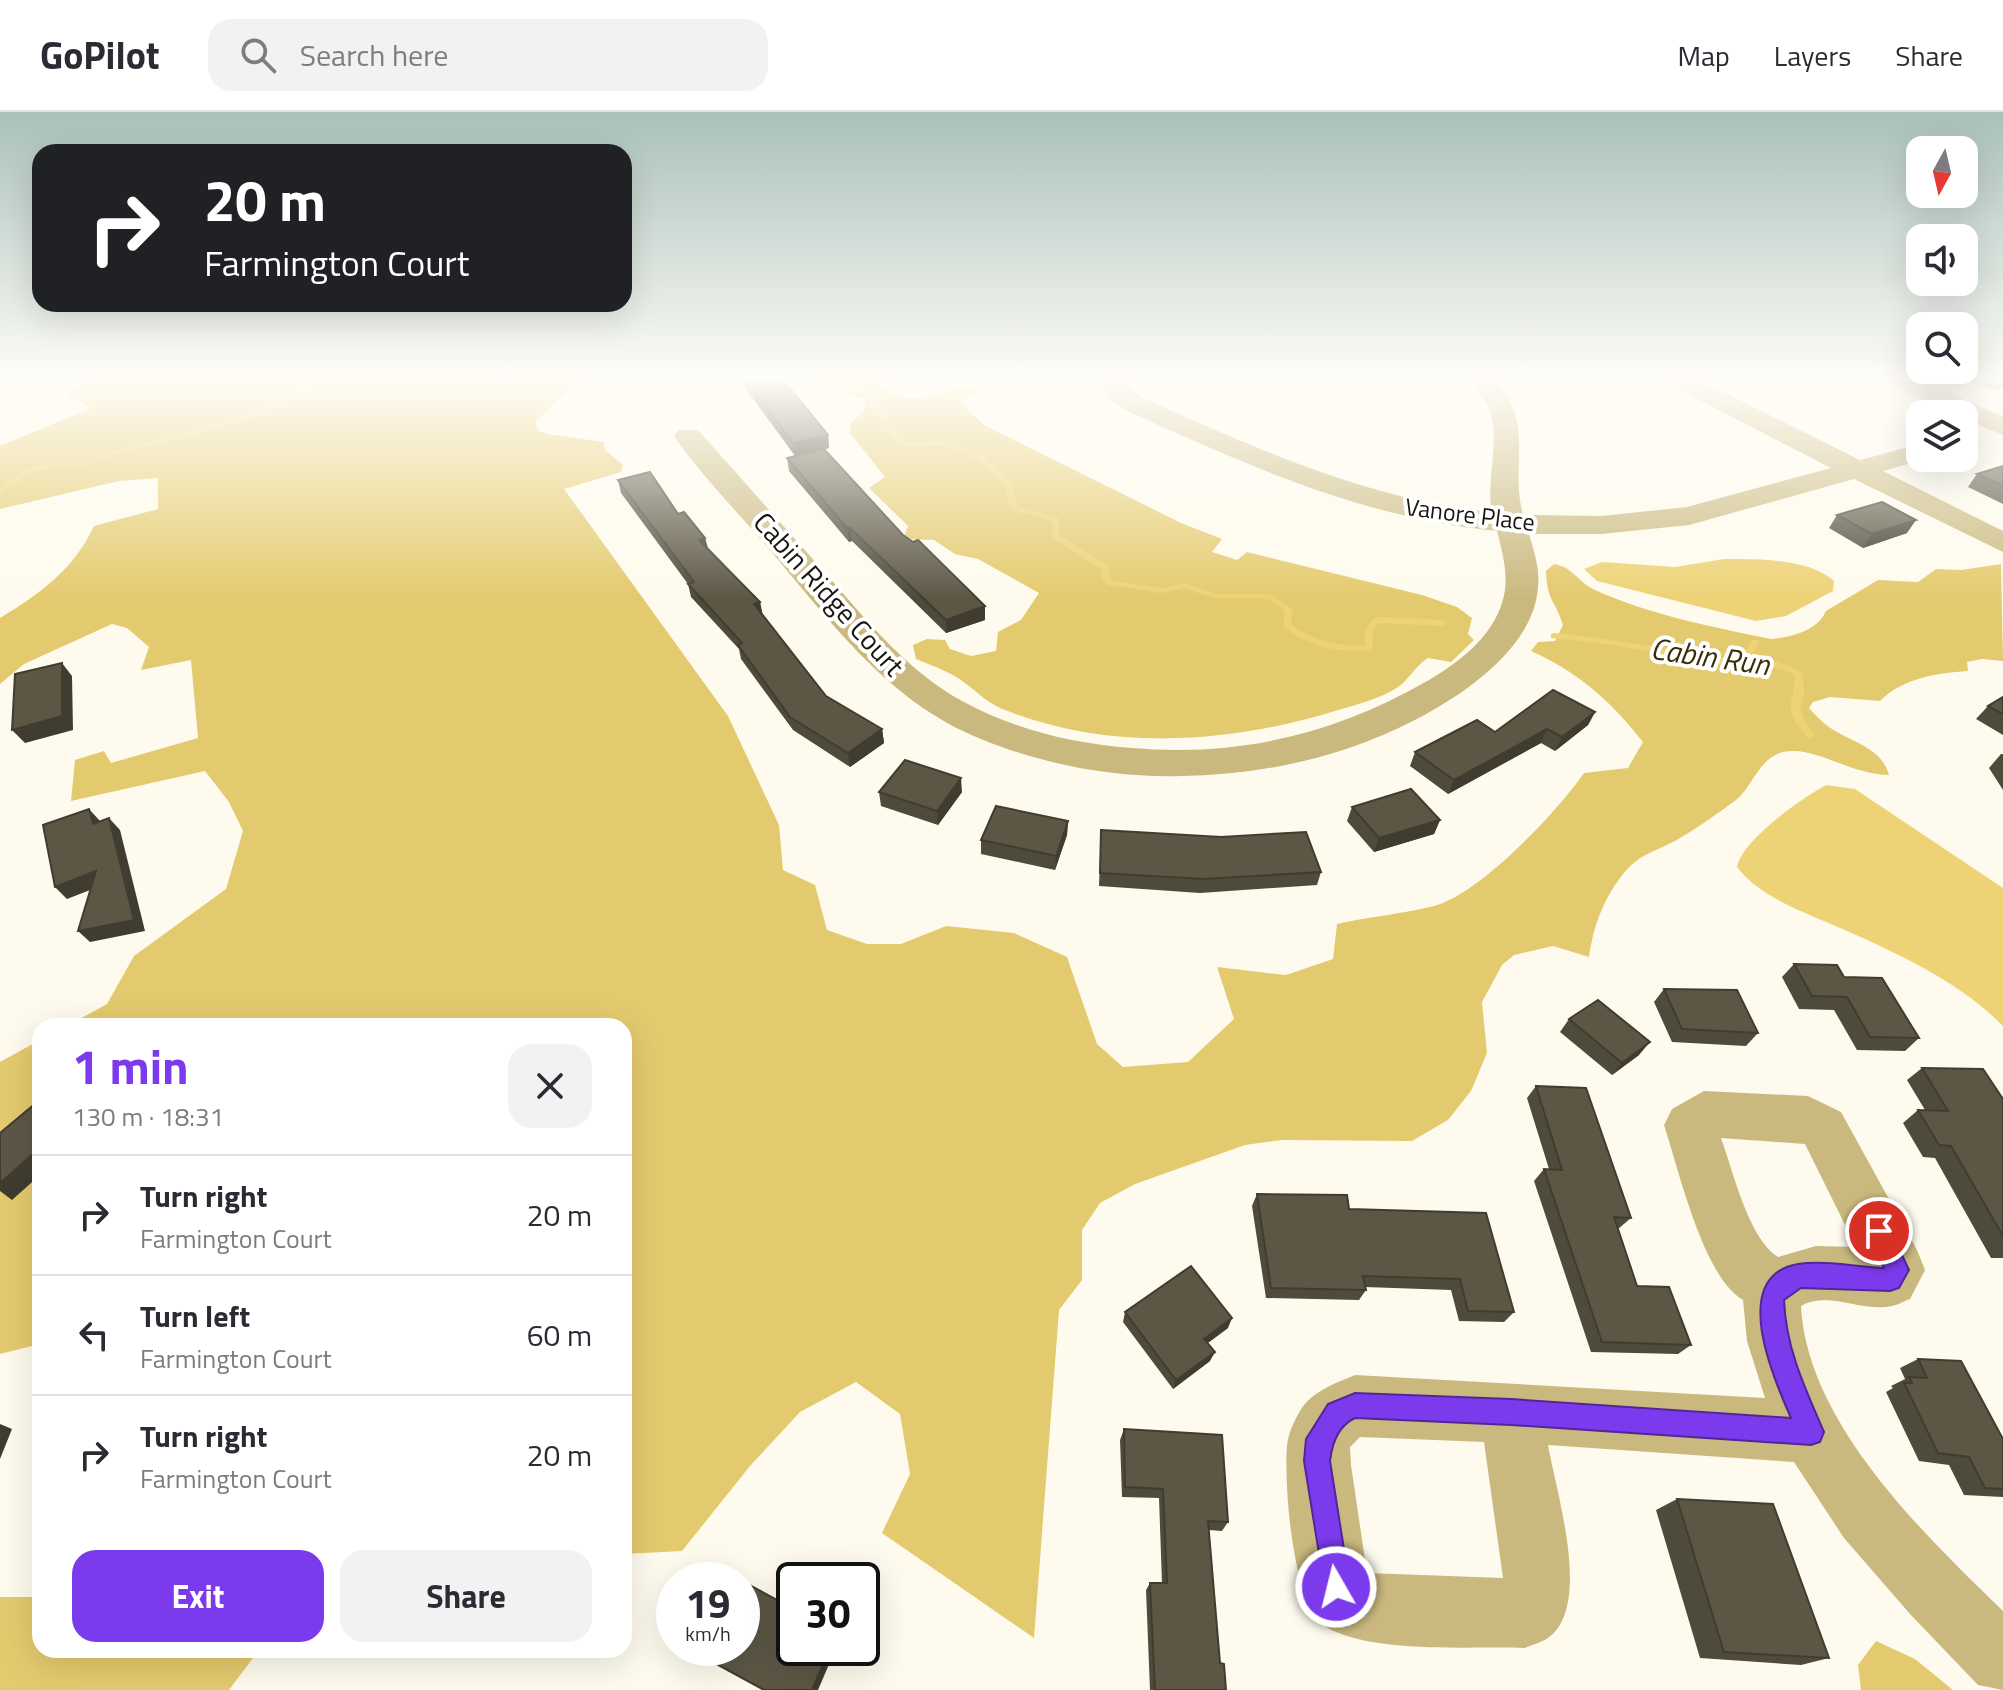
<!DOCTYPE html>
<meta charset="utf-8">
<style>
body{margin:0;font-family:"Titillium Web",sans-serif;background:#f2f2f3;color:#2b2b33;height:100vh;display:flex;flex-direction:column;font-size:30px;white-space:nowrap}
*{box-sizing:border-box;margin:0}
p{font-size:26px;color:#7c7c81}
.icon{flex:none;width:44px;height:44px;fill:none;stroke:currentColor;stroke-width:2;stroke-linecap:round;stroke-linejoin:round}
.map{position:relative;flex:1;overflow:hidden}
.sheet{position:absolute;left:32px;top:906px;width:600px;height:640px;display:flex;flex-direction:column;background:#fff;border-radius:24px;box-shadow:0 8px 32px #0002}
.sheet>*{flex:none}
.banner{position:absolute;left:32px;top:32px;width:600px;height:168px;border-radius:24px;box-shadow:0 8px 32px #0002;background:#202124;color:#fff;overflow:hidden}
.needle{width:52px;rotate:188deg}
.fabs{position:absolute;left:1906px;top:24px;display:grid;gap:16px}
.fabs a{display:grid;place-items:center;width:72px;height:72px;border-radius:16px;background:#fff;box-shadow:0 8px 32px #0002;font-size:40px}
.speed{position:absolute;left:656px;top:1450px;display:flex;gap:16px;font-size:40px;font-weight:700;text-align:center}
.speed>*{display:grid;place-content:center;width:104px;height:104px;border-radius:50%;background:#fff;box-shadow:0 8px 32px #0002;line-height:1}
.speed small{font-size:20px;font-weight:400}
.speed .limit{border:4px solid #111;border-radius:12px;background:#fff;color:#111}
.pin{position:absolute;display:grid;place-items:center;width:68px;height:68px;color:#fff;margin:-34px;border:4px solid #fff;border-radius:50%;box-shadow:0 2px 8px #0007}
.me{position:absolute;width:88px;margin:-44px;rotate:352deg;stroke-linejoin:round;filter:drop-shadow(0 0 6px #0008)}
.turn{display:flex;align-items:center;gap:28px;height:168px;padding:0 40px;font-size:36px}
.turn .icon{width:104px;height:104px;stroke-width:2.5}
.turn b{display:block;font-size:56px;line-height:68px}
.round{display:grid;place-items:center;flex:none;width:84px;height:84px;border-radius:24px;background:#f2f2f3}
.head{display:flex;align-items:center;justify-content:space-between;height:136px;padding:0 40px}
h1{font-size:48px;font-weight:700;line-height:60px;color:#7c3aed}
.action{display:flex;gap:16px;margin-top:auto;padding:16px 40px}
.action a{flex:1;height:92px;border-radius:24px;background:#7c3aed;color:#fff;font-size:32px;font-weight:700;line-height:92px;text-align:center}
.action a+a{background:#f2f2f3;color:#2b2b33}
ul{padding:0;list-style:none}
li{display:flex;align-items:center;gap:24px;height:120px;padding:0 40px;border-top:2px solid #e1e1e2}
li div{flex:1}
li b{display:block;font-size:30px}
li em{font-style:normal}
header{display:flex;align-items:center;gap:48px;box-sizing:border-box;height:112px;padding:0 40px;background:#fff;border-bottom:2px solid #e1e1e2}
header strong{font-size:38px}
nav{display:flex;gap:44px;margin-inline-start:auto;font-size:28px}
.search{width:560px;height:72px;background:#f2f2f3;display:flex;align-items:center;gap:20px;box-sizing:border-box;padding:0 28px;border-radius:24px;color:#7c7c81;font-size:30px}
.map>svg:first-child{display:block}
.forest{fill:#e4ca6e}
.water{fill:#edd276}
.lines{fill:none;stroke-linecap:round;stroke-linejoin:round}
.stream{fill:#edd276;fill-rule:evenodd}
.minor{fill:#cab97f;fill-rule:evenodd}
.wall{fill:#4f4b3b}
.shaded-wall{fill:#403d30}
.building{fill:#5c5745;stroke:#403d30;stroke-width:2}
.route{fill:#7c3aed;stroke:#51269a;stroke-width:2}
.labels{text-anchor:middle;stroke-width:8;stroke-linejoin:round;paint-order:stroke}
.far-street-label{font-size:24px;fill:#19160f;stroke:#fff}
.street-label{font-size:28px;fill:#19160f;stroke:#fff}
.water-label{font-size:30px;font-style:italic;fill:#392e05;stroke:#fff}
</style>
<header>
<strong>GoPilot</strong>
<div class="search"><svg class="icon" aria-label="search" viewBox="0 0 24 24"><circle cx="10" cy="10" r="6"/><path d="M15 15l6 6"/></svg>Search here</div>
<nav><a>Map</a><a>Layers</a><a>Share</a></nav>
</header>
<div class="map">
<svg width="2003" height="1578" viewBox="0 0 2003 1578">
<rect width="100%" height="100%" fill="#fefbee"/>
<!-- forest -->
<path class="forest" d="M 113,265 L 594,265 L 576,271 L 535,310 L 539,319 L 548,322 L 604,330 L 605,338 L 623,353 L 621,360 L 564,377 L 728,604 L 779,713 L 783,758 L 815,773 L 827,818 L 867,832 L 901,832 L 946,814 L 1014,821 L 1067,845 L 1097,932 L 1123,955 L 1188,950 L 1234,907 L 1217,855 L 1286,863 L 1333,847 L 1337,812 C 1368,805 1402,802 1434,794 C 1480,782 1557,700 1584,661 L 1628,656 L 1643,630 C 1611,589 1578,560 1531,539 L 1538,530 L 1555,529 L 1563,513 C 1555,487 1547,490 1546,459 L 1554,452 C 1573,455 1578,470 1595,478 C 1650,503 1713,515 1771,527 C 1792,525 1817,519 1826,499 L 1878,468 L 1918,470 L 1936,457 L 1961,458 L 2001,452 L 2003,549 L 1982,547 L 1967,550 L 1968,559 C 1937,561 1903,566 1880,589 L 1830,585 L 1813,590 L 1809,596 C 1815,603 1822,610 1829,615 C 1850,630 1882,635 1889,663 C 1855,663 1821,639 1794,639 C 1760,638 1755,673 1736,688 C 1718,701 1699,715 1680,726 C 1655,741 1639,740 1620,766 C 1602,790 1593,816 1589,845 L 1553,834 L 1514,843 L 1502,853 L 1482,890 L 1487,941 L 1471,979 L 1448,1008 L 1412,1029 L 1282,1028 L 1245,1033 L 1135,1072 L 1100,1091 L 1082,1118 L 1082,1168 L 1059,1198 L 1034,1526 L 882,1421 L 910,1362 L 900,1302 L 856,1270 L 800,1300 L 750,1354 L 682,1439 L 624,1442 L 624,914 L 67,914 L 107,892 L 134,844 L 226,777 L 243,719 L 229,690 L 205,659 L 71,689 L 75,648 L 104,639 L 111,651 L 198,626 L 191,548 L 141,558 L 149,535 L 127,516 L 112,512 L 24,552 L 0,572 L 0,506 C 41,481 74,457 94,414 L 158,397 L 158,366 L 119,369 L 0,397 L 0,334 L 91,296 L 70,285 L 70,275 Z
M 811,265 L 893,265 L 880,273 C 919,306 946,266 994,274 L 960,290 L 984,313 L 1181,411 L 1222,427 L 1212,440 L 1237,448 L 1247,440 L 1422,483 L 1457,495 L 1472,506 L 1468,522 L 1474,528 L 1451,550 L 1428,546 C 1414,555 1408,569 1398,575 C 1381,587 1354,593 1335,599 C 1229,632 1105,640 1000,596 C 987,590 977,580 965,571 C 951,560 933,554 916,547 L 913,533 L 927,527 L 945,528 L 950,537 L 971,544 L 996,539 L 998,520 L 1021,508 L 1039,481 L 978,447 L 955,442 L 934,428 L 903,427 L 908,414 L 869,376 L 885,365 L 850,321 L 851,311 L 864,299 L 865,287 L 814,270 Z
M 40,928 L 40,1232 L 0,1242 L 0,950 Z
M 0,1485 L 40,1485 L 40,1538 L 259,1538 L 229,1578 L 0,1578 Z
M 1876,1529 L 1915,1547 L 1953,1578 L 1861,1578 L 1858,1553 Z"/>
<!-- water -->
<path class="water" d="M 1724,447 C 1756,447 1810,446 1834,469 L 1833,479 L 1786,504 L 1756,509 L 1597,469 L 1584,457 L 1602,450 L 1675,455 Z
M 1826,673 L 1855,677 L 2003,776 L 2003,914 C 1961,871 1901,843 1847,819 C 1811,802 1762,788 1737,755 C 1742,728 1802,686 1826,673 Z"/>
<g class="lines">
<!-- stream -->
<path class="stream" d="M 322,265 L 330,265 L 265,300 L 237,310 L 116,342 L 83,355 L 53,355 L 32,360 L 0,381 L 0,376 L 27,356 L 53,351 L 82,351 L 112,340 L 233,308 L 261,298 Z
M 824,265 C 855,265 864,277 882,300 C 889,309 896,317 900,328 L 907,330 L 945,329 L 985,344 L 1013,372 L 1017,394 L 1059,406 L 1059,423 L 1110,455 L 1109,465 L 1114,469 L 1162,476 L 1184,471 L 1217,482 L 1258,482 L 1273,483 L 1293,498 L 1291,512 C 1311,528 1340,536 1365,533 C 1365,521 1365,511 1377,505 L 1444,508 L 1448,511 L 1444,514 L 1379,511 L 1374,516 L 1372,537 C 1343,543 1304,534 1283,513 L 1285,499 L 1271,488 L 1258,486 L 1216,487 L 1184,476 L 1162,481 L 1108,473 L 1101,465 L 1103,458 L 1052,426 L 1052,409 L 1010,397 L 1005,373 L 979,348 L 944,333 L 907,334 L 895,330 C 887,313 867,282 849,273 C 841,269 832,268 824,265 Z
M 1554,521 C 1588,524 1621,529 1654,535 C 1683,540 1712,547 1741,547 L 1752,528 L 1758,528 L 1759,530 L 1750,547 C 1769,548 1787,550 1803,562 L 1804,580 L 1800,595 L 1805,610 L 1815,623 L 1810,626 L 1807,625 C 1801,617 1791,607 1791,596 C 1790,585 1796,578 1794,563 L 1785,558 L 1767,554 L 1714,551 L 1614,533 L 1551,526 L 1551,522 Z"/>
<!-- minor -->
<path class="minor" d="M 1096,265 L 1122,265 L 1131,278 L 1145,287 C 1258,337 1368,388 1492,400 C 1485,366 1502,327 1488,295 C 1483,283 1472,275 1465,265 L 1492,265 C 1537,310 1509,350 1523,403 L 1602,404 L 1687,395 L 1831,356 L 1664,270 L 1660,265 L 1693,265 L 1860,348 L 1920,332 L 1920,346 L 1930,346 L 1883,359 L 2003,419 L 2003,440 L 1854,367 L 1689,413 L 1602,422 L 1529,422 C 1534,439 1540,457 1538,475 C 1533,555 1410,617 1343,638 C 1291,655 1236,663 1182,664 C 1115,666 1044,653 981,627 C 886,589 828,506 764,431 C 734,396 700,362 674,324 L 678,318 L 698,318 C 741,366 784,415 827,463 C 868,510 908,560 964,590 C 1016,618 1074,632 1132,636 C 1241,645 1335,622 1429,568 C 1459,550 1491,526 1502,491 C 1510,467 1503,443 1497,419 C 1363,406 1247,353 1127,299 L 1113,290 Z
M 1882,265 L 1916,265 L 2003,305 L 2003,323 L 1964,307 L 1964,302 L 1953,302 L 1886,270 Z
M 1704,979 L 1808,984 L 1841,1000 L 1917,1138 L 1925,1158 L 1910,1187 C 1904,1189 1898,1193 1892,1194 C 1863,1201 1828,1178 1801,1194 C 1807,1311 1924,1422 2003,1499 L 2003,1578 L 1978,1573 L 1910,1502 L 1844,1426 L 1794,1350 L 1548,1333 C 1556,1379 1593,1495 1548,1526 C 1542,1530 1532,1533 1525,1536 C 1470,1534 1372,1542 1326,1515 C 1292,1495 1284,1370 1287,1334 C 1288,1322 1294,1309 1300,1299 C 1312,1279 1334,1272 1355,1263 L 1765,1286 L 1747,1229 L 1743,1188 C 1703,1165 1679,1058 1664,1013 L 1672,997 ZM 1721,1026 L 1805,1032 L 1856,1135 L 1816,1134 L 1778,1145 C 1748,1126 1733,1058 1721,1026 ZM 1360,1325 L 1484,1330 L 1503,1466 L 1367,1461 L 1351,1353 L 1350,1335 Z"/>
</g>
<!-- wall -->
<path class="wall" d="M 737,265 L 781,265 L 828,323 L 829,336 L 795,344 Z
M 1954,265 L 2003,265 L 2003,274 L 1997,278 Z
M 787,346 L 903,423 L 985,494 L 985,508 L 946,521 L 852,429 L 849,430 L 789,359 Z
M 2003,354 L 2003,392 L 1968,375 L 1977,362 Z
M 618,368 L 678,402 L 705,426 L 708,436 L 760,490 L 762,502 L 826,584 L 882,617 L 884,631 L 850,655 L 793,618 L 741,547 L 739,537 L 691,485 L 688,472 L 621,381 Z
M 1837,403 L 1907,421 L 1863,436 L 1829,416 Z
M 2003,585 L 2003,623 L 1976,607 L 1988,594 Z
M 1595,600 L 1588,613 L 1555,639 L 1541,631 L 1448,682 L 1410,654 L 1415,640 L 1495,620 Z
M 2001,642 L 2003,642 L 2003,678 L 1989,656 Z
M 879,680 L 962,680 L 938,713 L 881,694 Z
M 1352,695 L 1440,708 L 1434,722 L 1374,740 L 1347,709 Z
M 1068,709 L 1067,723 L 1055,758 L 981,742 L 981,728 Z
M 1101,718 L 1321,760 L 1317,773 L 1200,781 L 1099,774 Z
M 1794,852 L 1844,865 L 1919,926 L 1905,939 L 1857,938 L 1834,898 L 1799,897 L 1782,865 Z
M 1664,877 L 1758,921 L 1746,934 L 1672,930 L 1654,890 Z
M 1569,907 L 1639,943 L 1612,963 L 1560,920 Z
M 1922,956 L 2003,987 L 2003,1146 L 1991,1146 L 1935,1046 L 1923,1045 L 1903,1011 L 1918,998 L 1925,998 L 1907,968 Z
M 1536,974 L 1631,1106 L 1618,1117 L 1637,1174 L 1691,1233 L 1678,1242 L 1591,1240 L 1534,1069 L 1544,1057 L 1549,1057 L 1527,986 Z
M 1257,1082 L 1349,1097 L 1514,1200 L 1504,1210 L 1459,1209 L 1451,1178 L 1365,1175 L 1366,1178 L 1359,1188 L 1266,1186 L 1252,1094 Z
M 1125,1200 L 1228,1216 L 1207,1231 L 1210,1249 L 1173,1277 L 1123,1210 Z
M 1918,1247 L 2003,1327 L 2003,1385 L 1964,1383 L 1949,1353 L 1919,1349 L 1886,1280 L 1893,1276 L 1891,1274 L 1905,1267 L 1900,1256 Z
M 1124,1317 L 1228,1410 L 1222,1419 L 1209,1418 L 1220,1551 L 1226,1578 L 1150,1578 L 1146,1478 L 1150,1471 L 1162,1471 L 1159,1386 L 1122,1385 L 1120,1328 Z
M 1677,1387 L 1829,1546 L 1801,1553 L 1700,1546 L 1656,1398 Z"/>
<!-- shaded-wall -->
<path class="shaded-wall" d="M 0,265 L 19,265 L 19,267 L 0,271 Z
M 828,323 L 829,336 L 795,344 L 793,331 Z
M 1916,408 L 1907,421 L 1863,436 L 1872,422 Z
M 847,416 L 850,416 L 852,429 L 849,430 Z
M 705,426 L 708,440 L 699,428 Z
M 760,490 L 763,504 L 754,492 Z
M 985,494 L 985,508 L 946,521 L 946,508 Z
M 62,551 L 72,564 L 73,618 L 25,631 L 12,618 Z
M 1595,600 L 1588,613 L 1555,639 L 1562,625 Z
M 882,617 L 884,631 L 850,655 L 848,641 Z
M 1547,617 L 1541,631 L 1448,682 L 1454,668 Z
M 961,666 L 962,680 L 938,713 L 937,699 Z
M 89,697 L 100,709 L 104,724 L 93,712 Z
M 109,706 L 120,718 L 145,819 L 90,830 L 78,819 L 134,808 Z
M 1440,708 L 1434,722 L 1374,740 L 1379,726 Z
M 1068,709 L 1067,723 L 1055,758 L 1056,744 Z
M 96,759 L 108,771 L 67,787 L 55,775 Z
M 1650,930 L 1639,943 L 1612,963 L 1622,951 Z
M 40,1036 L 40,1063 L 12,1088 L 0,1079 L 0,1071 Z
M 1232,1206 L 1228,1216 L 1200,1237 L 1204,1227 Z
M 1215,1240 L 1210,1249 L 1173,1277 L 1176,1268 Z
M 0,1312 L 12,1317 L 0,1347 Z
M 830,1536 L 836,1536 L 818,1578 L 812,1578 Z"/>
<!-- building -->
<path class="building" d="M 744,265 L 781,265 L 828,323 L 793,331 Z
M 824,337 L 903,423 L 913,430 L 918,428 L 985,494 L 946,508 L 850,416 L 847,416 L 787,346 Z
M 2003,354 L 2003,374 L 1977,362 Z
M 650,360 L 678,402 L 684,400 L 705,426 L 699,428 L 760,490 L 754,492 L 826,584 L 882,617 L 848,641 L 790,605 L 738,533 L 742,531 L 688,472 L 694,470 L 618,368 Z
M 1882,390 L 1916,408 L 1872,422 L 1837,403 Z
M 62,551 L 62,604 L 12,618 L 15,562 Z
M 1553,578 L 1595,600 L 1562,625 L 1547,617 L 1454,668 L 1415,640 L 1477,608 L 1495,620 Z
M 2003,585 L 2003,602 L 1988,594 Z
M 905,648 L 961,666 L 937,699 L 879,680 Z
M 1411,677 L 1440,708 L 1379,726 L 1352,695 Z
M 996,694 L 1068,709 L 1056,744 L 981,728 Z
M 89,697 L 93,712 L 109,706 L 134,808 L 78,819 L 96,759 L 55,775 L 43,713 Z
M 1101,718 L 1221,725 L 1306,720 L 1321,760 L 1203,767 L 1100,761 Z
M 1794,852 L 1837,853 L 1844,865 L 1882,866 L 1919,926 L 1870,925 L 1847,885 L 1812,884 Z
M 1664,877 L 1737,878 L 1758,921 L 1682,917 Z
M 1598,888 L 1650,930 L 1622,951 L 1569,907 Z
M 1922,956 L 1983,957 L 2003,987 L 2003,1124 L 1951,1034 L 1939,1033 L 1918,998 L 1948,999 Z
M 1536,974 L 1586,976 L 1631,1106 L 1614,1105 L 1637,1174 L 1669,1175 L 1691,1233 L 1602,1230 L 1544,1057 L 1562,1058 Z
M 36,991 L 40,993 L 40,1036 L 0,1071 L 0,1021 Z
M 1257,1082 L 1347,1083 L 1349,1097 L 1486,1101 L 1514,1200 L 1468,1199 L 1460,1167 L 1363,1164 L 1366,1178 L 1271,1176 Z
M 1191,1154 L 1232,1206 L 1204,1227 L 1215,1240 L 1176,1268 L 1125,1200 Z
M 1918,1247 L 1961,1249 L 2003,1327 L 2003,1377 L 1985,1376 L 1969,1345 L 1938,1341 L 1904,1271 L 1912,1271 L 1909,1265 L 1927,1266 Z
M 1124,1317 L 1222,1323 L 1228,1410 L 1208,1409 L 1220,1551 L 1224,1552 L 1226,1578 L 1155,1578 L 1150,1471 L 1167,1471 L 1163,1377 L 1125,1375 Z
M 1677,1387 L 1773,1392 L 1829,1546 L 1724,1540 Z
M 742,1469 L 794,1497 L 794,1536 L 830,1536 L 812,1578 L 764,1578 L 700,1543 L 704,1536 L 742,1536 Z"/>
<!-- sky -->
<linearGradient id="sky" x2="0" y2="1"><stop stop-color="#aac0ba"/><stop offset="0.55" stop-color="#fffdf7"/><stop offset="1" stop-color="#fffdf7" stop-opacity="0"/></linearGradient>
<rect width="2003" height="486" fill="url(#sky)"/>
<!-- route -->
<path class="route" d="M 1879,1108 L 1887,1111 L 1909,1158 L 1899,1176 L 1890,1179 L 1801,1176 L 1784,1188 C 1786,1237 1805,1276 1824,1320 L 1820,1330 L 1811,1333 L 1511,1313 L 1355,1306 C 1338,1314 1332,1331 1330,1349 L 1350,1475 L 1346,1485 L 1336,1489 L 1326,1485 L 1304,1349 L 1306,1327 L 1328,1292 L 1355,1281 L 1511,1287 L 1791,1306 C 1774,1268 1728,1164 1798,1152 C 1825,1148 1857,1155 1884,1156 L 1868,1119 L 1871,1111 Z"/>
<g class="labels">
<!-- far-street labels -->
<g class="far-street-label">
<text transform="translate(1470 403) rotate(7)" y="8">Vanore Place</text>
</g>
<!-- street labels -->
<g class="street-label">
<text transform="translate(829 482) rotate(48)" y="10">Cabin Ridge Court</text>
</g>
<!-- water labels -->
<g class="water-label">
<text transform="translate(1710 545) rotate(8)" y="10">Cabin Run</text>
</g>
</g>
</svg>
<div class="fabs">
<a><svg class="needle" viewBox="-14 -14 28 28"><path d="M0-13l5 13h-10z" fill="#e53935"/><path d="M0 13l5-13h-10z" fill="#7c7c81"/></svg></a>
<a><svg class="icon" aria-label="sound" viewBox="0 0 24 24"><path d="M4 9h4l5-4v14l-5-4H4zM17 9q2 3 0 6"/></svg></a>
<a><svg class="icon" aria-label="search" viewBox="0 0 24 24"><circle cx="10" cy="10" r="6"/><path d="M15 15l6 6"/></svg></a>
<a><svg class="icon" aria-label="layers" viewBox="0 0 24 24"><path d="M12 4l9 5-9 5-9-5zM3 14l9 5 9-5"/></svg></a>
</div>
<div class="speed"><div>19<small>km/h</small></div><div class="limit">30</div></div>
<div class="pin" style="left:1879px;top:1119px;background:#d93025"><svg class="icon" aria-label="arrive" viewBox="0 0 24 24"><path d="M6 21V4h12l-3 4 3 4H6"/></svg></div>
<svg class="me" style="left:1336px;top:1475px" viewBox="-20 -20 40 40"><circle r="17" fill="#7c3aed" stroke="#fff" stroke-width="3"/><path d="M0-11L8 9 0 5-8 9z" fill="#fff"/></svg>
<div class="banner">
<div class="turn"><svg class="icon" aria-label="right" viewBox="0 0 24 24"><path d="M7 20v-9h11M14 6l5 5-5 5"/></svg><div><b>20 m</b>Farmington Court</div></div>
</div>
<section class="sheet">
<div class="head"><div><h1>1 min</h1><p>130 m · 18:31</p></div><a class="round"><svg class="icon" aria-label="close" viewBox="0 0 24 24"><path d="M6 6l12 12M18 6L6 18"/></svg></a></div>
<ul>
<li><svg class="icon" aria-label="right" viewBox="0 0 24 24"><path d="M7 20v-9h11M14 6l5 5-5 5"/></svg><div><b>Turn right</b><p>Farmington Court</p></div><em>20 m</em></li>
<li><svg class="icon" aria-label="left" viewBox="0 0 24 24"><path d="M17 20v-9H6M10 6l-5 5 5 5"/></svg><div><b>Turn left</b><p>Farmington Court</p></div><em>60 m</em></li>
<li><svg class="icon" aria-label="right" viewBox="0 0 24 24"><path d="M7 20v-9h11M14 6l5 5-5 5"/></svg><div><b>Turn right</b><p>Farmington Court</p></div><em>20 m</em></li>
</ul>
<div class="action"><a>Exit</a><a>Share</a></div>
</section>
</div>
